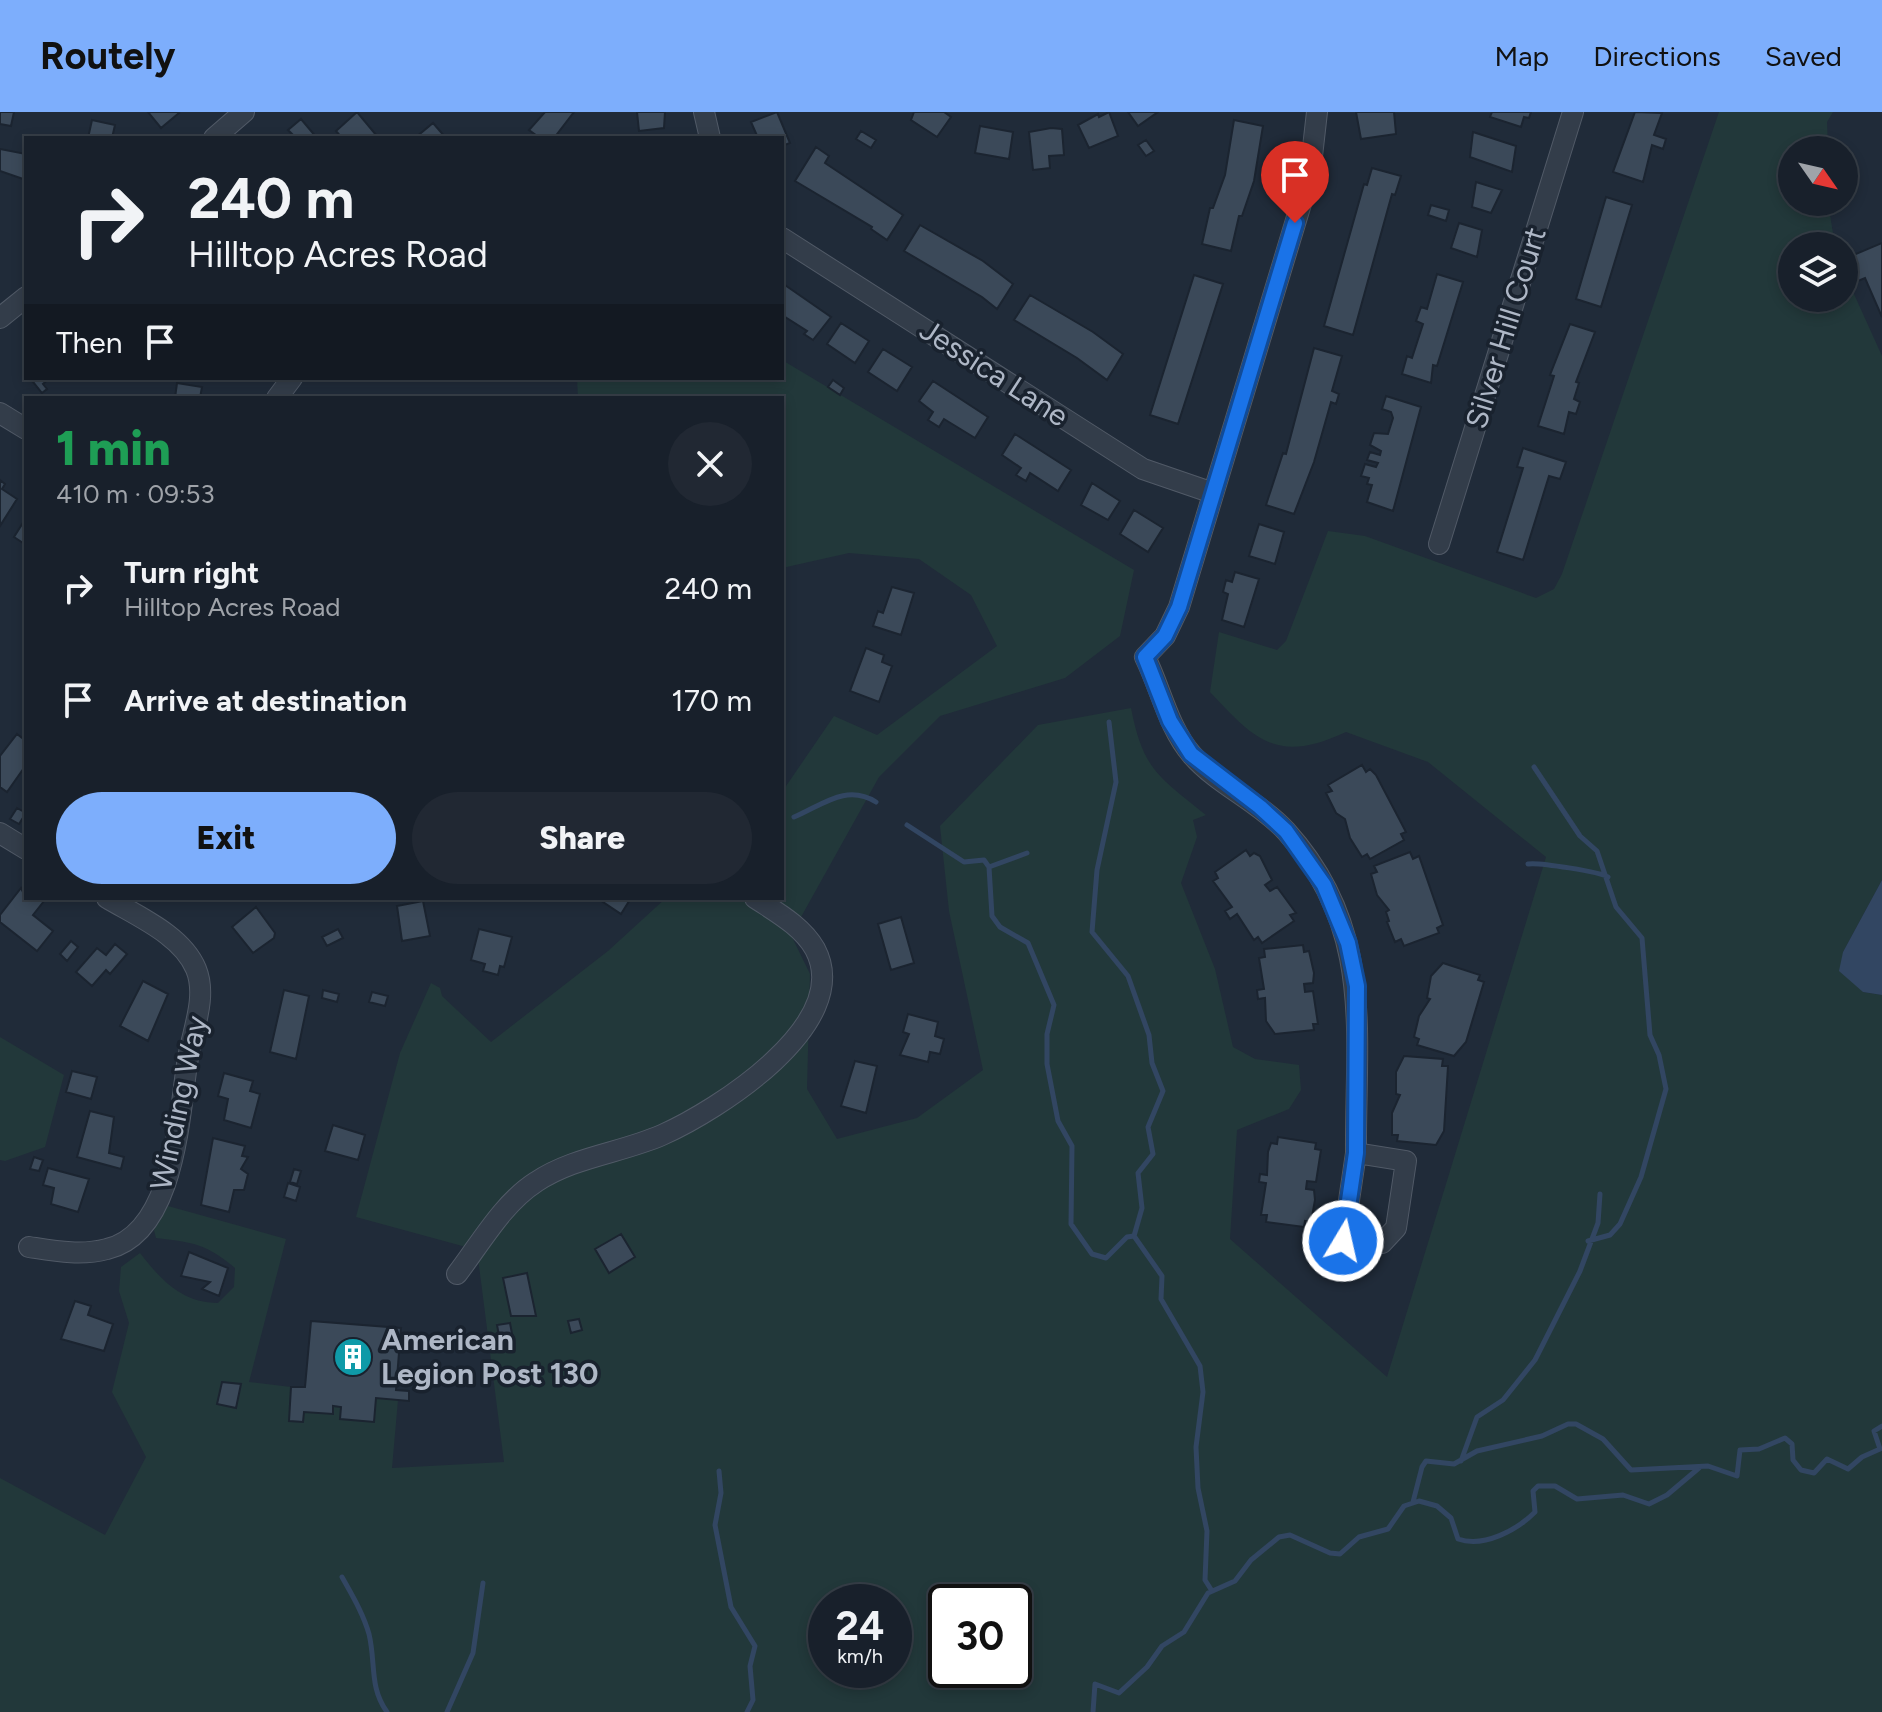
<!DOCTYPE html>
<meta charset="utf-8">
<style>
body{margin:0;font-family:Figtree,sans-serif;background:#212833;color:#f1f3f6;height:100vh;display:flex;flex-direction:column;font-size:30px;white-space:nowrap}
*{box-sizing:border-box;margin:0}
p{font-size:26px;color:#9fa3a9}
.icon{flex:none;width:44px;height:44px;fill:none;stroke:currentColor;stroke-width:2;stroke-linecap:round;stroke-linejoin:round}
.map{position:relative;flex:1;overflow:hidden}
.details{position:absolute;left:24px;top:284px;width:760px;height:504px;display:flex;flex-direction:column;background:#18202b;border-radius:0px;box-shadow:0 4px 12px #0003,0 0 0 2px #363e47}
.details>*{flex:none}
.top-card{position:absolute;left:24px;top:24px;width:760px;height:244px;border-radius:0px;box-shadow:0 4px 12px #0003,0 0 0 2px #363e47;background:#18202b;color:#f1f3f6;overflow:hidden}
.needle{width:52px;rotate:124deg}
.buttons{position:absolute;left:1778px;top:24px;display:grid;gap:16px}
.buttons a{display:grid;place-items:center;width:80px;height:80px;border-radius:50%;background:#18202b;box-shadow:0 4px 12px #0003,0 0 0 2px #363e47;font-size:40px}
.speed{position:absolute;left:808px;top:1472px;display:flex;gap:16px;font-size:40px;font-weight:700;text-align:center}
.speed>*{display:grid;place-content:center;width:104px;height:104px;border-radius:50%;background:#18202b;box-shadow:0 4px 12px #0003,0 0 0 2px #363e47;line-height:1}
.speed small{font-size:20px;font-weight:400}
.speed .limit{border:4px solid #111;border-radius:12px;background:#fff;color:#111}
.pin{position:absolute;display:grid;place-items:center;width:68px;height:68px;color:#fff;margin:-82px -34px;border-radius:50% 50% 50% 0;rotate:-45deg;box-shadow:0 0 8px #0007}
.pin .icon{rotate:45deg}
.me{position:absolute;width:88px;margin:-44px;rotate:9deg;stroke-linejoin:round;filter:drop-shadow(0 0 6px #0008)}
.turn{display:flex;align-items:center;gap:28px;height:168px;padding:0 32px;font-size:36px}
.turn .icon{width:104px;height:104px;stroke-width:2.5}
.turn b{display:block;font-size:56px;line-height:68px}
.then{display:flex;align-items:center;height:76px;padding:0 32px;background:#0003;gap:16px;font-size:30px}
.round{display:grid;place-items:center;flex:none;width:84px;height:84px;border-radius:42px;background:#212833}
.overview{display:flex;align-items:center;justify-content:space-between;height:136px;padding:0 32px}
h1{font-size:48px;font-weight:800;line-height:60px;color:#1e9e55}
.button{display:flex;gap:16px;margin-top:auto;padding:16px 32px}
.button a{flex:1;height:92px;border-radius:48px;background:#7daefc;color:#111;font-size:32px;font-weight:800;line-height:92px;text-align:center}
.button a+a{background:#212833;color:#f1f3f6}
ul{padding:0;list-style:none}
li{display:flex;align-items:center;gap:24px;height:112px;padding:0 32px}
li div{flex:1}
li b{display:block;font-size:30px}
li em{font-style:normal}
header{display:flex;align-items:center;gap:48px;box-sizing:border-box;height:112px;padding:0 40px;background:#7daefc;color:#111}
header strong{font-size:38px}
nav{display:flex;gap:44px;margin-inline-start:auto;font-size:28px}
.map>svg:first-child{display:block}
.green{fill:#22383a;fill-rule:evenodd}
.water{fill:#324662}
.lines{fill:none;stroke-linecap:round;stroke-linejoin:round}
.stream{stroke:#324662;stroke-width:5}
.building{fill:#3b4959;stroke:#1b2430;stroke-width:2}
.street-casing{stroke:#515a67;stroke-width:22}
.street{stroke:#333d4a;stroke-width:20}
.route-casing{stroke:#114b97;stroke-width:20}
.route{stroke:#1a73e8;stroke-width:14}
.labels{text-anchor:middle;stroke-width:7;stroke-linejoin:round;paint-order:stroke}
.street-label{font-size:30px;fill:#aeb7c6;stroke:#19222e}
.poi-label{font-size:30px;font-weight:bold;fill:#aeb7c6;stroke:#19222e;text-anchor:start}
</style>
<header>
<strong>Routely</strong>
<nav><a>Map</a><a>Directions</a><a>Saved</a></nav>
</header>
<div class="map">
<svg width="1882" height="1600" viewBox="0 0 1882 1600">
<rect width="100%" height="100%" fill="#202b39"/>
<!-- green -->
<path class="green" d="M 1719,0 L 1833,0 L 1827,10 L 1828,38 L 1792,38 L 1792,90 L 1828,90 L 1835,134 L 1792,134 L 1792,186 L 1844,186 L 1844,160 L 1882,244 L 1882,768 L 1843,840 L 1863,880 L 1882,883 L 1882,1600 L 0,1600 L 0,1366 L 105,1423 L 146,1345 L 112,1280 L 129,1211 L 119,1179 L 121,1155 L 140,1141 C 161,1168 182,1191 218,1191 L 234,1175 L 235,1156 C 207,1132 192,1130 156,1126 L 154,1118 L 168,1094 L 286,1127 L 249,1270 L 291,1275 L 289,1309 L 303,1310 L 304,1300 L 332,1302 L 333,1294 L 341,1295 L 340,1307 L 373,1310 L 376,1286 L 398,1288 L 392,1356 L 504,1350 L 477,1138 L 356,1105 L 400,941 L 431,871 L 440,876 L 442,884 L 491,930 L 608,839 L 666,786 L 782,786 L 782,680 L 834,604 L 877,623 L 997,534 L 971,483 L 919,447 L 849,441 L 782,456 L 782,286 L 578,286 L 577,266 L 782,266 L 782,248 L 1134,458 L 1120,524 L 1065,566 L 940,604 L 879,665 L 791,823 L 810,862 L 807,977 L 837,1027 L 917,1006 L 983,958 L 949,799 L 940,714 L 1038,613 L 1131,596 C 1143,658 1159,665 1206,703 L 1193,708 L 1197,725 L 1181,771 L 1215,857 L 1233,935 L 1255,947 L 1299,953 L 1301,978 L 1289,997 L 1237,1018 L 1230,1127 L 1387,1265 L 1546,745 L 1428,650 L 1346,620 C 1277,652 1256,629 1210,580 L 1219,520 L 1277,538 L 1286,529 L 1328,419 L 1365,424 L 1536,486 L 1554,477 L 1562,462 ZM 826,1490 L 894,1490 L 894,1558 L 826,1558 ZM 946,1490 L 1014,1490 L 1014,1558 L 946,1558 Z
M 0,925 L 64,963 L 45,1035 L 5,1049 L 0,1048 Z"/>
<!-- water -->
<path class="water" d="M 1882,768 L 1882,883 L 1863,880 L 1839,859 L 1843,840 Z"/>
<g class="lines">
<!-- stream -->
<path class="stream" d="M 1534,655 L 1580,724 L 1597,739 L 1616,795 L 1642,826 L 1650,923 L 1659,943 L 1666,977 L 1641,1065 L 1620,1112 L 1610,1123 L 1588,1129
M 794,705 C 821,694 846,671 876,690
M 907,713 L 964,750 L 984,748 L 989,755
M 1528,752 C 1538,750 1601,760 1608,765
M 989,755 L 992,804 L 1000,815 L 1028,831 L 1054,893 L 1047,922 L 1047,952 L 1058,1009 L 1072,1034 L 1071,1112 L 1092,1142 L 1106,1146 L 1127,1125 L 1134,1124 L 1142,1096 L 1138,1061 L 1153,1042 L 1148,1015 L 1163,979 L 1152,951 L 1149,923 L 1128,864 L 1092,820 L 1097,758 L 1116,670 L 1109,610
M 989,755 L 1027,741
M 1134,1124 L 1162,1164 L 1161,1187 L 1200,1254 L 1203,1280 L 1196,1335 L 1198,1376 L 1207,1419 L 1205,1468 L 1212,1479
M 1461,1349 L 1477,1305 L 1503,1288 L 1535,1248 L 1580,1159 L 1598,1111 L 1600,1082
M 719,1359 L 721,1381 L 715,1413 L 731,1495 L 755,1534 L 750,1554 L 753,1588 L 747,1600
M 1413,1390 L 1422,1355 L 1426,1349 L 1454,1352 L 1477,1339 L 1542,1324 L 1568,1312 L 1576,1312 L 1603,1327 L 1631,1358 L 1708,1354 L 1737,1364 L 1740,1338 L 1759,1337 L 1785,1326 L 1792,1332 L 1793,1348 L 1801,1358 L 1814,1361 L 1827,1347 L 1848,1357 L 1862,1345 L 1880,1337 L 1874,1319 L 1882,1314
M 342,1465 C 352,1483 363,1501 369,1522 C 376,1551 369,1575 387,1600
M 447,1600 L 473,1541 L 483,1471
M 1093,1600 L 1095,1572 L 1119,1581 L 1147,1555 L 1162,1534 L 1184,1520 L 1208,1481 L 1235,1469 L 1251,1448 L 1279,1425 L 1290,1423 L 1330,1441 L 1340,1442 L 1359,1425 L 1388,1417 L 1404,1394 L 1419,1389 L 1437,1394 L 1451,1406 L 1458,1427 C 1484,1436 1517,1418 1535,1400 L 1533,1379 L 1538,1374 L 1555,1374 L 1577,1387 L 1623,1383 L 1649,1392 L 1667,1383 L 1699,1356"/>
</g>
<!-- building -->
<path class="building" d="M 0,0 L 14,0 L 11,14 L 0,12 Z
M 148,0 L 178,0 L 179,1 L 161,16 Z
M 357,0 L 377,24 L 375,26 L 342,26 L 336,19 Z
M 545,0 L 574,0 L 554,26 L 540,26 L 529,18 Z
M 637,0 L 665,0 L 664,16 L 639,19 Z
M 777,0 L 790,31 L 782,34 L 782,26 L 758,26 L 751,10 Z
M 914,0 L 944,0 L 951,5 L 937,25 L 911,8 Z
M 1109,0 L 1118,24 L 1089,36 L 1078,13 L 1098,2 L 1099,5 Z
M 1128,0 L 1158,0 L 1138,14 Z
M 1356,0 L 1394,0 L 1396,22 L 1361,27 Z
M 1492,0 L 1531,0 L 1529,6 L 1524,5 L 1521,15 L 1490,5 Z
M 1635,0 L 1662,1 L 1654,23 L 1666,27 L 1663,37 L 1652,33 L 1643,70 L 1613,60 Z
M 301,7 L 317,26 L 287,26 L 292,22 L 288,18 Z
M 92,8 L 115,13 L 112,26 L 88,26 Z
M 1234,8 L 1263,14 L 1254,69 L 1242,104 L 1239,104 L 1231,139 L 1202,132 L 1210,96 L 1213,96 L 1225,63 Z
M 433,11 L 446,26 L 415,26 Z
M 980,14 L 1013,20 L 1009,47 L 975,41 Z
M 1051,16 L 1062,17 L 1064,43 L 1049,44 L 1050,56 L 1033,58 L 1029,20 Z
M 861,19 L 876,28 L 871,36 L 856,27 Z
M 1473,20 L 1516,34 L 1512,60 L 1470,45 Z
M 1146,28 L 1154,39 L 1146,44 L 1138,33 Z
M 816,35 L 829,44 L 825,51 L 903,103 L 887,128 L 871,117 L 872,115 L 795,69 Z
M 0,37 L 26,42 L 26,68 L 0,59 Z
M 1372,56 L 1401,64 L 1395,83 L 1392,82 L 1353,223 L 1324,214 L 1364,72 L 1367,73 Z
M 1476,70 L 1502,78 L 1491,101 L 1472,95 Z
M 1606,85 L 1632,93 L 1601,195 L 1576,187 Z
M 1431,93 L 1449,98 L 1446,109 L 1428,103 Z
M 1459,111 L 1482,118 L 1477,145 L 1451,136 Z
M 920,113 L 983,149 L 1013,172 L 997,197 L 982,185 L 904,139 Z
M 1882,131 L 1882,205 L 1865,166 L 1853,171 L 1844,152 L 1844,147 Z
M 1437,162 L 1463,170 L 1437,254 L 1433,253 L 1431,271 L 1402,262 L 1407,244 L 1412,246 L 1423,212 L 1416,209 L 1421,195 L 1427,197 Z
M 1194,163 L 1223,172 L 1178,312 L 1150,303 Z
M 782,171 L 831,205 L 813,228 L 804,222 L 807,219 L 782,203 Z
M 1030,183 L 1093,220 L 1123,242 L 1107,268 L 1077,246 L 1014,208 Z
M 841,211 L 869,229 L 855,251 L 827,232 Z
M 1570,212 L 1595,220 L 1576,270 L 1579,271 L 1574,287 L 1580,290 L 1576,302 L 1569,300 L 1564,322 L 1538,314 L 1554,264 L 1550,263 Z
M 1314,236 L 1342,244 L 1332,279 L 1339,282 L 1336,292 L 1331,290 L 1314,350 L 1294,402 L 1266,393 L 1283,341 L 1286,342 Z
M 883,237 L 912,255 L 897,279 L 868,260 Z
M 30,266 L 50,266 L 43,272 L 47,277 L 42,281 Z
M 833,268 L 844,276 L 840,283 L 828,275 Z
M 933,269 L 988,305 L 975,326 L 944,307 L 939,315 L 928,308 L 933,300 L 919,289 Z
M 177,271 L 202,275 L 200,286 L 175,286 Z
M 1386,284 L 1421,295 L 1393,399 L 1367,390 L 1372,373 L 1367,372 L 1369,366 L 1361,364 L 1365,352 L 1376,355 L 1378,351 L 1367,348 L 1370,340 L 1380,343 L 1381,339 L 1370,333 L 1374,321 L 1388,322 L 1393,306 L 1391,300 L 1382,297 Z
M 1015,322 L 1071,358 L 1058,379 L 1030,361 L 1026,369 L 1016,363 L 1021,356 L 1002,343 Z
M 1523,336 L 1566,350 L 1560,367 L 1549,364 L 1523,448 L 1497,440 L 1523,356 L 1517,355 Z
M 0,368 L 5,372 L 2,377 L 17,387 L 0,414 Z
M 1092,371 L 1120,389 L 1108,408 L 1081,393 Z
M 1134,398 L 1163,416 L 1148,440 L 1120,422 Z
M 26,406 L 26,433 L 14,425 Z
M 1259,412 L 1284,420 L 1275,452 L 1249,444 Z
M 1235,460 L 1259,467 L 1244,515 L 1222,508 L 1228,482 L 1223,480 L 1226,468 L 1232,470 Z
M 892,475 L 914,481 L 901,523 L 873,514 L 878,499 L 883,501 Z
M 866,536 L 884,543 L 882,550 L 892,554 L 879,590 L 850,579 Z
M 17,622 L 26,629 L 26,653 L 7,680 L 0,675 L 0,644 Z
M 1362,653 L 1366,660 L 1370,657 L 1376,663 L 1406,720 L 1401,722 L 1404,728 L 1370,747 L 1367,742 L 1362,745 L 1350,726 L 1345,707 L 1336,701 L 1326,681 L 1332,679 L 1328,673 Z
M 17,696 L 26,701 L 19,712 L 10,707 Z
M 1246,738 L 1250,744 L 1254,741 L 1260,744 L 1272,768 L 1265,773 L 1270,779 L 1277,775 L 1296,801 L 1290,803 L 1294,809 L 1262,831 L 1258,825 L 1254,828 L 1237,802 L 1230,807 L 1225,799 L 1232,795 L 1213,769 L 1218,766 L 1215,760 Z
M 1410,740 L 1413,747 L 1419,744 L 1443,813 L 1437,816 L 1439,821 L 1404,834 L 1401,827 L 1395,830 L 1387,810 L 1389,809 L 1386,800 L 1389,798 L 1377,783 L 1371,762 L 1377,760 L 1374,754 Z
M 21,776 L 26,786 L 44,789 L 33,803 L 53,819 L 37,839 L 0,810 L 0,803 Z
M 597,786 L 631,786 L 621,802 Z
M 423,789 L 430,824 L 402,829 L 397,794 Z
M 256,795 L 275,821 L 274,826 L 253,841 L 232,815 Z
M 901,805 L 914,851 L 891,858 L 878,812 Z
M 338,817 L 343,826 L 327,834 L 322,825 Z
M 479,817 L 512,825 L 504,855 L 500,854 L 498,863 L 483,859 L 485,852 L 471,848 Z
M 71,829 L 78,835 L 67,849 L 60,842 Z
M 115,832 L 127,842 L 110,862 L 106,858 L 92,874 L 76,860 L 97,836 L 106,843 Z
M 1303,833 L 1304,840 L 1309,839 L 1314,861 L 1313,871 L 1304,872 L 1305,880 L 1313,879 L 1318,912 L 1313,912 L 1314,918 L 1275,922 L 1266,909 L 1265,886 L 1258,887 L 1257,878 L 1264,877 L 1259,846 L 1265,845 L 1264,837 Z
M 1443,851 L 1480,863 L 1478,868 L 1484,870 L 1466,930 L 1454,944 L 1417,933 L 1419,927 L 1414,925 L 1419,904 L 1430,887 L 1427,886 L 1431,864 Z
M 143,869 L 168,882 L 148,929 L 120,914 Z
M 284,878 L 309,884 L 296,947 L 270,940 Z
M 323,878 L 339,882 L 337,890 L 322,886 Z
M 372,880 L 388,884 L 385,894 L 369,890 Z
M 908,902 L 938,910 L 935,924 L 944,927 L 940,942 L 930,940 L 928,950 L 900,943 L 909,922 L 903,920 Z
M 1404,944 L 1443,947 L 1442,954 L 1448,954 L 1444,1019 L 1436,1033 L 1397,1029 L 1398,1023 L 1392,1023 L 1392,1001 L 1400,983 L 1396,982 L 1396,960 Z
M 855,949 L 877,954 L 866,1001 L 841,994 Z
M 72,959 L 97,965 L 91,987 L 66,980 Z
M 224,961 L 253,969 L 250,979 L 260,982 L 251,1016 L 224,1008 L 228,987 L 218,984 Z
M 90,999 L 114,1005 L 109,1041 L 124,1045 L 121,1057 L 77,1045 Z
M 333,1013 L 365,1023 L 358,1048 L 325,1039 Z
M 1278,1025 L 1316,1031 L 1315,1037 L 1321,1038 L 1316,1070 L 1307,1069 L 1306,1077 L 1314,1078 L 1315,1088 L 1311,1110 L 1305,1109 L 1304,1115 L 1266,1110 L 1267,1103 L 1261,1103 L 1266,1071 L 1259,1070 L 1260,1062 L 1267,1063 L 1268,1040 L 1271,1031 L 1277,1032 Z
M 213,1026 L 245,1034 L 242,1044 L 248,1045 L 241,1057 L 248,1062 L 244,1078 L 234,1078 L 229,1100 L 201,1093 Z
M 34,1045 L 43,1048 L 39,1059 L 30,1057 Z
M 48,1056 L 89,1067 L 78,1100 L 51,1092 L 54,1076 L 43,1073 Z
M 294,1057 L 301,1059 L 297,1072 L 290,1070 Z
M 288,1071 L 300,1075 L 296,1089 L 284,1085 Z
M 621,1122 L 635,1145 L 609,1161 L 595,1137 Z
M 189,1140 L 228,1156 L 219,1184 L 202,1177 L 210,1170 L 181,1164 Z
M 527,1161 L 536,1204 L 511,1204 L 503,1166 Z
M 75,1189 L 91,1194 L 88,1203 L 113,1212 L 104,1239 L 61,1227 Z
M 579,1207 L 582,1218 L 571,1221 L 568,1209 Z
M 311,1209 L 401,1216 L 396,1278 L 409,1279 L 409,1289 L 376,1286 L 374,1310 L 340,1307 L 341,1295 L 333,1294 L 333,1302 L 304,1300 L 303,1310 L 289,1309 L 291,1275 L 305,1275 Z
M 510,1211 L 513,1227 L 500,1229 L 497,1213 Z
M 222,1270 L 241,1272 L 236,1296 L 217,1292 Z"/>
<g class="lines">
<!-- street casing -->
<g class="street-casing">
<path id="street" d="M 704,0 L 710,26
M 1317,0 L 1310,62 L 1179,495 L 1165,524 L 1145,545 C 1161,577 1168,615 1192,643 C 1218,673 1258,689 1286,719 C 1375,817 1355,921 1356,1041
M 214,26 L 244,0
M 782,126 L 1143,357 L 1213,381
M 0,206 L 26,185
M 277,286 L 292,266
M 0,301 L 26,317
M 1439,432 L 1573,0
M 0,721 L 26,737
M 1356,1041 L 1406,1049 L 1396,1116 L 1382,1131 L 1343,1129 Z
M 29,1135 C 55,1139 81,1144 107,1137 C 174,1121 179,1007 187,952 C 191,922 208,886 196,857 C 182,823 137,804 107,786
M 457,1162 C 480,1132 503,1091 536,1070 C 573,1045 621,1041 662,1023 C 716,999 855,912 815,837 C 802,814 776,800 755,786"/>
</g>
<!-- street -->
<use href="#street" class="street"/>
</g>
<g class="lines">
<!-- route casing -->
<g class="route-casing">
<path id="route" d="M 1295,111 L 1179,495 L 1165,524 L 1145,545 L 1170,609 L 1191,642 L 1260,695 L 1286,719 L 1324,773 L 1348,831 L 1357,874 L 1356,1041 L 1343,1129"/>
</g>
<!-- route -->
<use href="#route" class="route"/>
</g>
<!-- icons -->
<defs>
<g id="building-disc" transform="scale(2)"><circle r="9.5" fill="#0f9aa8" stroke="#19222e"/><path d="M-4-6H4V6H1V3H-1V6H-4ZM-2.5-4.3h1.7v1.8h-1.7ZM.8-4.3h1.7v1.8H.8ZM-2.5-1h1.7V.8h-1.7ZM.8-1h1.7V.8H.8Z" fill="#fff"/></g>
</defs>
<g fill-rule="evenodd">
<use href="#building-disc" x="353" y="1245"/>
</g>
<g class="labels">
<!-- street labels -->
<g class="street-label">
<text transform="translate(1506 216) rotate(-73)" y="10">Silver Hill Court</text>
<text transform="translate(994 261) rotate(33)" y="10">Jessica Lane</text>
<text transform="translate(179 991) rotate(-78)" y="10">Winding Way</text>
</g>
<!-- poi labels -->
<g class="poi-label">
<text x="381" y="1238">American<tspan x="381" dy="34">Legion Post 130</tspan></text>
</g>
</g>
</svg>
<div class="buttons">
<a><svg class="needle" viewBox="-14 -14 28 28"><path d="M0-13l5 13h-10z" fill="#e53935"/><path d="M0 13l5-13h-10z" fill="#9fa3a9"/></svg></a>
<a><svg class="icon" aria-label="layers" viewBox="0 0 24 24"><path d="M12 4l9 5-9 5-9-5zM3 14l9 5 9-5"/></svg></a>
</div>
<div class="speed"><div>24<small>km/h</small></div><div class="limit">30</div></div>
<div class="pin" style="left:1295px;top:111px;background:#d93025"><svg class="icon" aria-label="arrive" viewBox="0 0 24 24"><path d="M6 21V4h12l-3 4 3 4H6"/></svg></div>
<svg class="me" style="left:1343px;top:1129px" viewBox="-20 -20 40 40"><circle r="17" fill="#1a73e8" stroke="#fff" stroke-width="3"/><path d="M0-11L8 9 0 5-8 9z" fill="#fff"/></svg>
<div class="top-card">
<div class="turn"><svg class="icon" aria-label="right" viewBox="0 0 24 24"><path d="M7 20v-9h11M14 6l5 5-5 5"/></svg><div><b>240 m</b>Hilltop Acres Road</div></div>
<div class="then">Then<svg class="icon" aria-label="arrive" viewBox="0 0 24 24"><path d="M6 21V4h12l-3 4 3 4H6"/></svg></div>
</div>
<section class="details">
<div class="overview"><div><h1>1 min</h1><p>410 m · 09:53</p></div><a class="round"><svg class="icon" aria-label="close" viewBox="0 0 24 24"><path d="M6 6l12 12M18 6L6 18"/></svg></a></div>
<ul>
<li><svg class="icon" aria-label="right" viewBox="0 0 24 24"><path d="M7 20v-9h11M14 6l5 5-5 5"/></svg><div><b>Turn right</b><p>Hilltop Acres Road</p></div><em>240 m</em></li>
<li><svg class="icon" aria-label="arrive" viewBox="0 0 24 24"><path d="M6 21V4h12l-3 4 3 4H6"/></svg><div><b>Arrive at destination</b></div><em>170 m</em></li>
</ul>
<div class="button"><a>Exit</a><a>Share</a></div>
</section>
</div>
